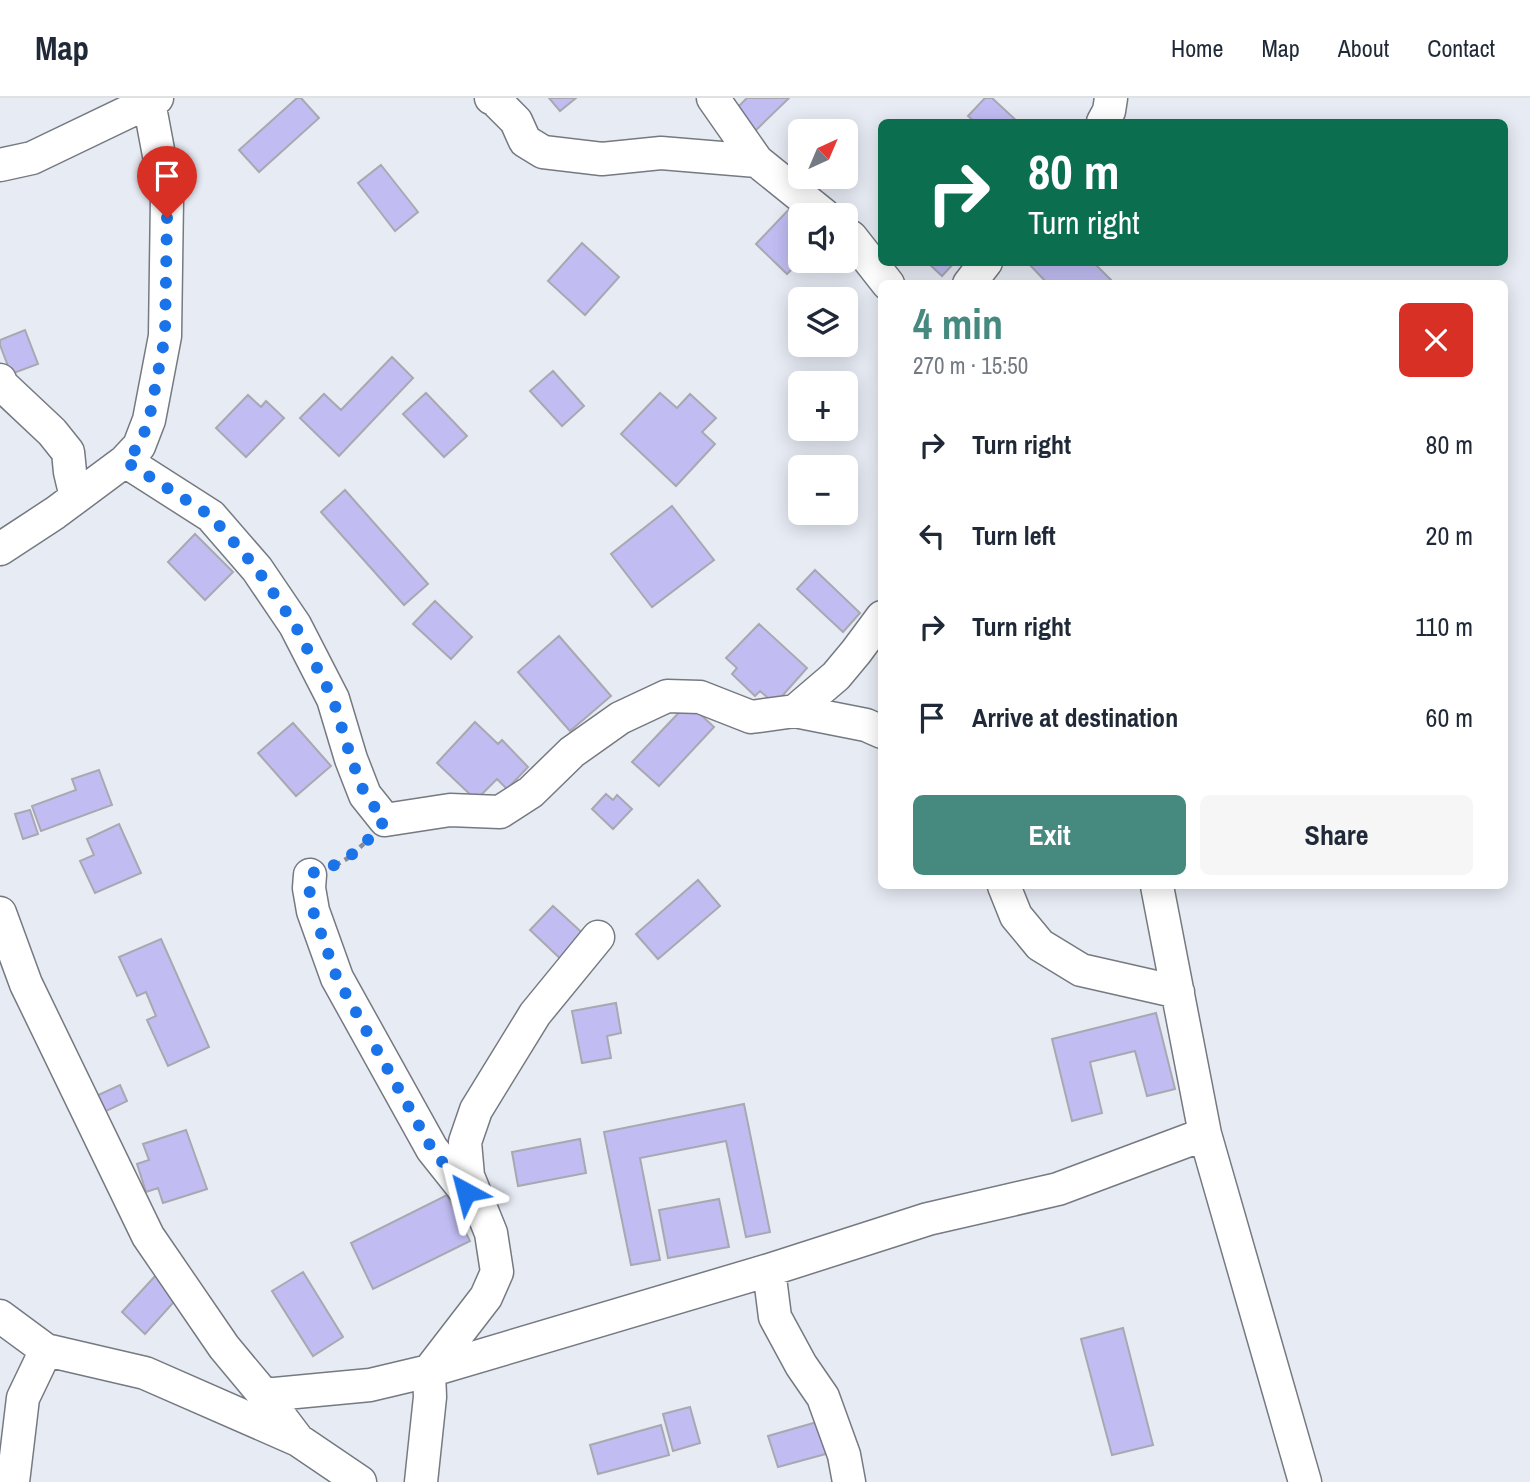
<!DOCTYPE html>
<meta charset="utf-8">
<style>
body{margin:0;font-family:"Archivo Narrow",sans-serif;background:#f6f6f7;color:#1f2937;height:100vh;display:flex;flex-direction:column;font-size:26px;white-space:nowrap}
*{box-sizing:border-box;margin:0}
p{font-size:23px;color:#747a83}
.icon{flex:none;width:38px;height:38px;fill:none;stroke:currentColor;stroke-width:2;stroke-linecap:round;stroke-linejoin:round}
.map{position:relative;flex:1;overflow:hidden}
.drawer{position:absolute;left:878px;top:182px;width:630px;height:609px;display:flex;flex-direction:column;background:#fff;border-radius:10px;box-shadow:0 4px 18px #0003}
.drawer>*{flex:none}
.hud{position:absolute;left:878px;top:21px;width:630px;height:147px;border-radius:10px;box-shadow:0 4px 18px #0003;background:#0b6e4f;color:#fff;overflow:hidden}
.needle{width:46px;rotate:44deg}
.controls{position:absolute;left:788px;top:21px;display:grid;gap:14px}
.controls a{display:grid;place-items:center;width:70px;height:70px;border-radius:10px;background:#fff;box-shadow:0 4px 18px #0003;font-size:35px}
.pin{position:absolute;display:grid;place-items:center;width:60px;height:60px;color:#fff;margin:-72px -30px;border-radius:50% 50% 50% 0;rotate:-45deg;box-shadow:0 0 7px #0007}
.pin .icon{rotate:45deg}
.me{position:absolute;width:77px;margin:-38px;rotate:322deg;stroke-linejoin:round;filter:drop-shadow(0 0 5px #0008)}
.turn{display:flex;align-items:center;gap:24px;height:147px;padding:0 35px;font-size:32px}
.turn .icon{width:91px;height:91px;stroke-width:2.5}
.turn b{display:block;font-size:49px;line-height:60px}
.round{display:grid;place-items:center;flex:none;width:74px;height:74px;border-radius:10px;background:#f6f6f7}
.overview{display:flex;align-items:center;justify-content:space-between;height:119px;padding:0 35px}
h1{font-size:42px;font-weight:700;line-height:52px;color:#468a7f}
.primary-button{display:flex;gap:14px;margin-top:auto;padding:14px 35px}
.primary-button a{flex:1;height:80px;border-radius:10px;background:#468a7f;color:#fff;font-size:28px;font-weight:700;line-height:80px;text-align:center}
.primary-button a+a{background:#f6f6f7;color:#1f2937}
ul{padding:0;list-style:none}
li{display:flex;align-items:center;gap:21px;height:91px;padding:0 35px}
li div{flex:1}
li b{display:block;font-size:26px}
li em{font-style:normal}
header{display:flex;align-items:center;gap:42px;box-sizing:border-box;height:98px;padding:0 35px;background:#fff;border-bottom:2px solid #e0e1e3}
header strong{font-size:33px}
nav{display:flex;gap:38px;margin-inline-start:auto;font-size:24px}
.map>svg:first-child{display:block}
.building{fill:#c1bdf3;stroke:#a9a8b1;stroke-width:2}
.lines{fill:none;stroke-linecap:round;stroke-linejoin:round}
.minor-casing{stroke:#757981;stroke-width:35}
.path{stroke:#898b91;stroke-width:4.5;stroke-dasharray:5 5;stroke-linecap:butt}
.minor{stroke:#fff;stroke-width:32}
.route{stroke:#1a73e8;stroke-width:12;stroke-dasharray:0 21.6}
</style>
<header>
<strong>Map</strong>
<nav><a>Home</a><a>Map</a><a>About</a><a>Contact</a></nav>
</header>
<div class="map">
<svg width="1530" height="1384" viewBox="0 0 1530 1384">
<rect width="100%" height="100%" fill="#e7ebf4"/>
<!-- building -->
<path class="building" d="M 297,0 L 301,0 L 319,20 L 259,74 L 239,52 Z
M 549,0 L 576,0 L 560,13 Z
M 747,0 L 789,0 L 754,34 L 734,13 Z
M 985,0 L 992,0 L 1018,24 L 975,24 L 968,18 Z
M 381,67 L 418,114 L 395,133 L 358,85 Z
M 793,107 L 800,117 L 800,163 L 787,176 L 756,146 Z
M 582,145 L 619,179 L 585,217 L 548,183 Z
M 927,164 L 955,164 L 942,178 Z
M 1027,164 L 1093,164 L 1112,183 L 1110,186 L 1048,186 Z
M 25,232 L 38,266 L 11,276 L 0,247 L 0,242 Z
M 392,259 L 413,280 L 339,358 L 300,320 L 324,296 L 341,312 Z
M 553,273 L 584,308 L 562,328 L 530,293 Z
M 426,295 L 467,338 L 444,359 L 403,316 Z
M 660,295 L 677,310 L 690,296 L 716,320 L 702,334 L 715,346 L 676,388 L 621,336 Z
M 248,297 L 261,309 L 266,303 L 284,320 L 246,359 L 216,330 Z
M 345,392 L 428,486 L 404,507 L 321,414 Z
M 672,408 L 714,462 L 652,509 L 611,456 Z
M 195,436 L 233,474 L 205,502 L 168,464 Z
M 815,472 L 860,515 L 843,534 L 797,491 Z
M 435,503 L 472,539 L 451,561 L 413,526 Z
M 759,526 L 807,570 L 775,606 L 760,593 L 755,598 L 732,576 L 737,570 L 726,560 Z
M 559,538 L 611,598 L 570,633 L 518,574 Z
M 688,605 L 714,629 L 659,688 L 632,664 Z
M 475,624 L 498,646 L 502,642 L 528,669 L 507,691 L 497,681 L 476,702 L 437,665 Z
M 293,625 L 331,668 L 296,698 L 258,655 Z
M 99,672 L 112,707 L 41,733 L 32,708 L 76,692 L 72,681 Z
M 606,696 L 613,702 L 617,697 L 632,711 L 613,731 L 592,711 Z
M 30,712 L 38,736 L 23,741 L 15,716 Z
M 119,726 L 141,775 L 95,795 L 80,763 L 94,757 L 87,741 Z
M 698,782 L 720,808 L 658,861 L 636,836 Z
M 553,808 L 589,841 L 566,866 L 530,832 Z
M 161,841 L 209,949 L 168,968 L 147,922 L 156,918 L 146,894 L 137,898 L 119,859 Z
M 616,905 L 621,935 L 607,938 L 611,960 L 582,965 L 572,913 Z
M 1156,915 L 1175,991 L 1147,998 L 1135,953 L 1090,964 L 1102,1015 L 1072,1023 L 1052,941 Z
M 120,987 L 127,1003 L 102,1015 L 94,999 Z
M 744,1006 L 770,1134 L 746,1139 L 726,1043 L 640,1060 L 660,1162 L 631,1167 L 604,1034 Z
M 186,1032 L 207,1091 L 163,1105 L 158,1090 L 146,1094 L 137,1066 L 149,1062 L 143,1046 Z
M 580,1041 L 586,1075 L 518,1088 L 512,1054 Z
M 447,1097 L 470,1143 L 373,1191 L 351,1145 Z
M 719,1101 L 729,1149 L 668,1160 L 659,1112 Z
M 303,1174 L 343,1239 L 313,1258 L 272,1193 Z
M 157,1176 L 180,1197 L 145,1236 L 122,1214 Z
M 1123,1230 L 1153,1347 L 1112,1357 L 1081,1241 Z
M 690,1309 L 700,1345 L 673,1353 L 663,1316 Z
M 824,1322 L 833,1354 L 778,1369 L 768,1338 Z
M 661,1327 L 669,1357 L 598,1376 L 590,1347 Z"/>
<g class="lines">
<!-- minor casing -->
<g class="minor-casing">
<path id="minor" d="M 491,0 L 495,2 L 516,23 L 525,43 L 543,54 L 602,61 L 661,55 L 757,63
M 713,0 L 757,63 L 824,117
M 1103,24 L 1109,13 L 1111,0
M 0,67 L 32,60 L 157,0
M 845,135 L 851,139 L 888,186
M 969,186 L 986,164
M 0,282 L 2,287 L 52,334 L 68,354 L 70,374 L 76,399
M 125,363 L 211,418 L 257,471 L 295,527 L 333,601 L 351,661 L 365,697 L 385,722 L 450,712 L 500,714 L 531,694 L 572,654 L 620,620 L 667,598 L 700,599 L 751,619 L 795,613 L 836,578 L 856,554 L 882,519
M 0,451 L 55,415 L 125,363 L 139,348 L 149,322 L 165,238 L 167,100 L 149,4
M 795,613 L 866,627 L 882,634
M 310,777 L 309,790 L 313,813 L 337,880 L 432,1051 L 471,1100
M 1004,788 L 1016,818 L 1040,847 L 1081,872 L 1178,894
M 1157,788 L 1205,1036 L 1305,1384
M 0,815 L 26,886 L 148,1138 L 224,1249 L 264,1297 L 298,1342
M 769,1172 L 775,1219 L 801,1267 L 823,1299 L 844,1357 L 849,1384
M 0,1218 L 46,1252 L 145,1275 L 298,1342 L 360,1384
M 264,1297 L 370,1287 L 429,1273 L 769,1172 L 928,1121 L 1058,1091 L 1205,1036
M 13,1384 L 23,1300 L 46,1252
M 421,1384 L 430,1299 L 429,1273 L 486,1199 L 497,1174 L 491,1135 L 468,1078 L 465,1044 L 476,1012 L 535,916 L 598,839"/>
</g>
<!-- path -->
<path class="path" d="M 336,767 L 348,760 L 368,742"/>
<!-- minor -->
<use href="#minor" class="minor"/>
</g>
<g class="lines">
<!-- route -->
<path class="route" d="M 167,120 L 165,238 L 149,322 L 139,348 L 125,363 L 211,418 L 257,471 L 295,527 L 333,601 L 351,660 L 365,697 L 385,722 L 369,741 L 348,760 L 339,766 L 321,770 L 310,777 L 309,790 L 313,813 L 337,880 L 432,1051 L 466,1094"/>
</g>
</svg>
<div class="controls">
<a><svg class="needle" viewBox="-14 -14 28 28"><path d="M0-13l5 13h-10z" fill="#e53935"/><path d="M0 13l5-13h-10z" fill="#747a83"/></svg></a>
<a><svg class="icon" aria-label="sound" viewBox="0 0 24 24"><path d="M4 9h4l5-4v14l-5-4H4zM17 9q2 3 0 6"/></svg></a>
<a><svg class="icon" aria-label="layers" viewBox="0 0 24 24"><path d="M12 4l9 5-9 5-9-5zM3 14l9 5 9-5"/></svg></a>
<a>+</a>
<a>−</a>
</div>
<div class="pin" style="left:167px;top:120px;background:#d93025"><svg class="icon" aria-label="arrive" viewBox="0 0 24 24"><path d="M6 21V4h12l-3 4 3 4H6"/></svg></div>
<svg class="me" style="left:466px;top:1094px" viewBox="-20 -20 40 40"><path d="M0-17L14 15 0 8-14 15z" fill="#1a73e8" stroke="#fff" stroke-width="4"/></svg>
<div class="hud">
<div class="turn"><svg class="icon" aria-label="right" viewBox="0 0 24 24"><path d="M7 20v-9h11M14 6l5 5-5 5"/></svg><div><b>80 m</b>Turn right</div></div>
</div>
<section class="drawer">
<div class="overview"><div><h1>4 min</h1><p>270 m · 15:50</p></div><a class="round" style="background:#d93025;color:#fff"><svg class="icon" aria-label="close" viewBox="0 0 24 24"><path d="M6 6l12 12M18 6L6 18"/></svg></a></div>
<ul>
<li><svg class="icon" aria-label="right" viewBox="0 0 24 24"><path d="M7 20v-9h11M14 6l5 5-5 5"/></svg><div><b>Turn right</b></div><em>80 m</em></li>
<li><svg class="icon" aria-label="left" viewBox="0 0 24 24"><path d="M17 20v-9H6M10 6l-5 5 5 5"/></svg><div><b>Turn left</b></div><em>20 m</em></li>
<li><svg class="icon" aria-label="right" viewBox="0 0 24 24"><path d="M7 20v-9h11M14 6l5 5-5 5"/></svg><div><b>Turn right</b></div><em>110 m</em></li>
<li><svg class="icon" aria-label="arrive" viewBox="0 0 24 24"><path d="M6 21V4h12l-3 4 3 4H6"/></svg><div><b>Arrive at destination</b></div><em>60 m</em></li>
</ul>
<div class="primary-button"><a>Exit</a><a>Share</a></div>
</section>
</div>
